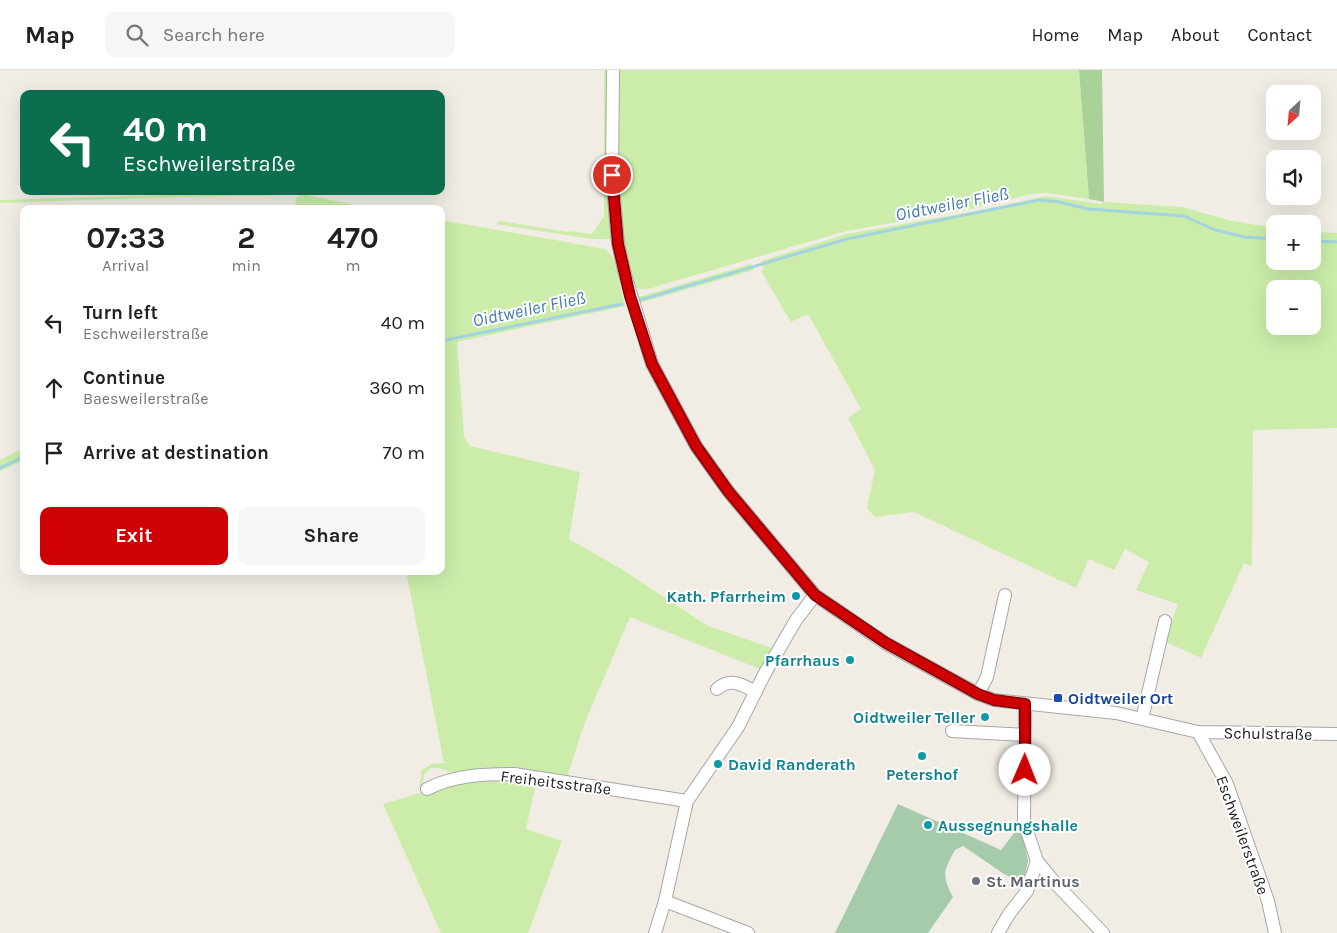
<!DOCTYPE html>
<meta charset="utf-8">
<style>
body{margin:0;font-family:Karla,sans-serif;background:#f6f6f6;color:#202124;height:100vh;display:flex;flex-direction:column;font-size:19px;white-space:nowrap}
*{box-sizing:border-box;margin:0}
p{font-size:16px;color:#757577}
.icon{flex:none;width:28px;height:28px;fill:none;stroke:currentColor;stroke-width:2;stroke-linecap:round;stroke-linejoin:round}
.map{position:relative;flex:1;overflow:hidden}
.details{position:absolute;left:20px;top:135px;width:425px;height:370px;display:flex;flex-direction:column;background:#fff;border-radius:10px;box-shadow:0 5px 20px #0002}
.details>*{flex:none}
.hud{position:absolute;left:20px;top:20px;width:425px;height:105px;border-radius:10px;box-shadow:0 5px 20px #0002;background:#0b6e4f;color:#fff;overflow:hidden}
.needle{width:32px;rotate:206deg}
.fabs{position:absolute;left:1266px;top:15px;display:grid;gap:10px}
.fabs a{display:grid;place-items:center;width:55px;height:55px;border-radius:10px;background:#fff;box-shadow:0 5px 20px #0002;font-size:25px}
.pin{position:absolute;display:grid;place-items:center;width:42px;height:42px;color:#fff;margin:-21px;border:2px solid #fff;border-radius:50%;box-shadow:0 1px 5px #0007}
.me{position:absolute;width:55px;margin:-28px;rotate:1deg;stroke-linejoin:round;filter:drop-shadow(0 0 4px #0008)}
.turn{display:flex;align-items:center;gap:18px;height:105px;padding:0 20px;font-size:22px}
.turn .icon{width:65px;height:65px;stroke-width:2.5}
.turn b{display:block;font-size:35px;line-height:42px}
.eta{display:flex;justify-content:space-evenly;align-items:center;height:85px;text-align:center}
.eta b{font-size:30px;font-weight:700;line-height:35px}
.button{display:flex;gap:10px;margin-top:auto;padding:10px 20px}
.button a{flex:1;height:58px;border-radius:10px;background:#cf0003;color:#fff;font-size:20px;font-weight:700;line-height:58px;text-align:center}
.button a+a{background:#f6f6f6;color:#202124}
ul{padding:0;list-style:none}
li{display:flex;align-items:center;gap:15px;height:65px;padding:0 20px}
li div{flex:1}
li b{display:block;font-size:19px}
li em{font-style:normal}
header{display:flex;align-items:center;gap:30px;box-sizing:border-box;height:70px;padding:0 25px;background:#fff;border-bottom:1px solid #e0e0e0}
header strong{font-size:24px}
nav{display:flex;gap:28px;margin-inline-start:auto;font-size:18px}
.search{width:350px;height:45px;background:#f6f6f6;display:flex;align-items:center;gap:12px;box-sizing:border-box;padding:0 18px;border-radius:10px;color:#757577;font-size:19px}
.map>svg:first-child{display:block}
.grass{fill:#cbeda9;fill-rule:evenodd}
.forest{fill:#aad298}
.cemetery{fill:#a6cbab}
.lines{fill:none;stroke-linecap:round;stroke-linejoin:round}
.stream{stroke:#a4d3e0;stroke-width:3}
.minor-casing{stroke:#a7a7a7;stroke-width:14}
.minor{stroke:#fff;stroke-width:12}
.route-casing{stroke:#870002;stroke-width:12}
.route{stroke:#cf0003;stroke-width:9}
.culture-dot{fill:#0f9aa8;stroke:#fff;stroke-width:2}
.transit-dot{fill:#1a4fb4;stroke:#fff;stroke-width:2}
.worship-dot{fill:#6b7280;stroke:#fff;stroke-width:2}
.labels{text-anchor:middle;stroke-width:4;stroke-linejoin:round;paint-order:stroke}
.culture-label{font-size:16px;font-weight:bold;fill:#0d838f;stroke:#fff;text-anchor:end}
.transit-label{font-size:16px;font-weight:bold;fill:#164399;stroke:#fff;text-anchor:start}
.street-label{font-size:16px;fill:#202020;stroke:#fff}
.worship-label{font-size:16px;font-weight:bold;fill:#5b616d;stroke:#fff;text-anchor:start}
.water-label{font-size:18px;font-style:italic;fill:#447aac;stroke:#fff}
</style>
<header>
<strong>Map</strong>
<div class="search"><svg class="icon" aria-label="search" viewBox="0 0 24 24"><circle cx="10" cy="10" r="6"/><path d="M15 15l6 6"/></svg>Search here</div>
<nav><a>Home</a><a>Map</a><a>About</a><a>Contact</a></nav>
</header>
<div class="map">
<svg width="1337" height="863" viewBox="0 0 1337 863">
<rect width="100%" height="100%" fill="#f1ede5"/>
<!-- grass -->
<path class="grass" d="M 604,0 L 608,0 L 613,169 L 592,169 L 496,154 L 500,151 L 567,162 L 570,161 L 592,164 L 604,146 Z
M 618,0 L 1079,0 L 1089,129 L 1046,123 L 1031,124 L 975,138 L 846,161 L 668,213 C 659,215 646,222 637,218 C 625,212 620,121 619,104 L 616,102 Z
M 264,122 L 280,122 L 285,125 L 143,128 L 0,133 L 0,130 Z
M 302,124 L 375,139 L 295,139 L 296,128 Z
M 1045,126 L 1102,134 L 1104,132 L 1182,137 L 1232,151 L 1275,158 L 1275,191 L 1312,191 L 1313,162 L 1337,163 L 1337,358 L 1253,360 L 1252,496 L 1244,493 L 1201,588 L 1164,571 L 1178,534 L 1136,520 L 1149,492 L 1125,479 L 1114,500 L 1089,489 L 1076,518 L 914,442 L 875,447 L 867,438 L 875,400 L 848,348 L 861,339 L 808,244 L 791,252 L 761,201 L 764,199 L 761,191 L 846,164 L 977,141 ZM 1275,219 L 1312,219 L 1312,256 L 1275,256 Z
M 441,150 L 605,179 L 613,187 L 625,236 L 457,272 L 464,367 L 470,376 L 580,402 L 569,469 L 623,500 L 708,556 L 772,578 L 760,599 L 630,547 L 585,652 L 567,707 L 461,705 L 438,698 L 431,698 L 424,705 L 423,714 L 419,719 L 422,700 L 432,694 L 444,693 L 406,501 L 441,501 Z
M 751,194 L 754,200 L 639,233 L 638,227 Z
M 24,378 L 24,390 L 0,401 L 0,390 Z
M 537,709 L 526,759 L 562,771 L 528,863 L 441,863 L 383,734 L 463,710 Z"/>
<!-- forest -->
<path class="forest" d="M 1079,0 L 1102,0 L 1104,132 L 1089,129 Z"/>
<!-- cemetery -->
<path class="cemetery" d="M 898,734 L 1001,780 L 1021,754 L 1028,791 L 1023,814 L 1004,804 L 963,776 L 955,780 C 944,801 941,804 953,827 L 928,863 L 835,863 Z"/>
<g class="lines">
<!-- stream -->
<path class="stream" d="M 1312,171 L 1337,172
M 640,230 L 847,169 L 1039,130 L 1059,132 L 1088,139 L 1184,146 L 1215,160 L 1245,167 L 1275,169
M 441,271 L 622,234
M 0,398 L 24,387"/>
<!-- minor casing -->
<g class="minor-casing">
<path id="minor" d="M 613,0 L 612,105 L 618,173 L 624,201 L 652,294 L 696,376 L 728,421 L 815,525 L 885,573 L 978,624 L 994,630 L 1116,643 L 1198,662 L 1337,664
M 717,619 C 731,607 742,615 756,622
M 978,624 L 987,607 L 1005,525
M 1025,634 L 1024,752 L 1037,791 L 1056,814 L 1103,863
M 1142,649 L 1165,551
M 952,661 L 1025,665
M 1198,662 L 1227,714 L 1268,831 L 1275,863
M 427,719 C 453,705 485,704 514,704 L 687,731
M 665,831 L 748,863
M 655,863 L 665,831 L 687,731 L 738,657 L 765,603 L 796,550 L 815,525
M 998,863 L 1009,844 L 1027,821 L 1037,791"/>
</g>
<!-- minor -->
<use href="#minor" class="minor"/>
</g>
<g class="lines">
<!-- route casing -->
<g class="route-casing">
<path id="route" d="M 612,105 L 618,174 L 630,226 L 652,294 L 696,376 L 728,421 L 815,525 L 886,573 L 978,624 L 994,630 L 1025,634 L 1025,700"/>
</g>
<!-- route -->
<use href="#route" class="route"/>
</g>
<!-- markers -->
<g class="culture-dot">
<circle cx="796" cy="526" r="5"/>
<circle cx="850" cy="590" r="5"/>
<circle cx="985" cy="647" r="5"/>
<circle cx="922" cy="686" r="5"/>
<circle cx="718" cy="694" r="5"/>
<circle cx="928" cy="755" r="5"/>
</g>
<rect class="transit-dot" x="1053" y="623" width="10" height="10" rx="2.5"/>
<circle class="worship-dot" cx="976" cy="811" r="5"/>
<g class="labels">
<!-- culture labels -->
<g class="culture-label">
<text x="786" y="532">Kath. Pfarrheim</text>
<text x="840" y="596">Pfarrhaus</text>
<text x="975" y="653">Oidtweiler Teller</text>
<text x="728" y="700" text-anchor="start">David Randerath</text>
<text x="922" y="710" text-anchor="middle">Petershof</text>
<text x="938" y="761" text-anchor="start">Aussegnungshalle</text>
</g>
<!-- transit labels -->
<g class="transit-label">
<text x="1068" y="634">Oidtweiler Ort</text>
</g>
<!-- street labels -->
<g class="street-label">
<text transform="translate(1268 663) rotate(1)" y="6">Schulstraße</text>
<text transform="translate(556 712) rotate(7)" y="6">Freiheitsstraße</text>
<text transform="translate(1243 765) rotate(70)" y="6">Eschweilerstraße</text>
</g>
<!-- worship labels -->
<g class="worship-label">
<text x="986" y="817">St. Martinus</text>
</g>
<!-- water labels -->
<g class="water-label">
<text transform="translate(952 134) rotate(-11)" y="6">Oidtweiler Fließ</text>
<text transform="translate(529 239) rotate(-12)" y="6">Oidtweiler Fließ</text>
</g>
</g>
</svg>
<div class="fabs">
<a><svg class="needle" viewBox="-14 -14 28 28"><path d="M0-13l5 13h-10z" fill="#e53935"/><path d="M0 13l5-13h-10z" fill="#757577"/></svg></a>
<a><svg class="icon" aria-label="sound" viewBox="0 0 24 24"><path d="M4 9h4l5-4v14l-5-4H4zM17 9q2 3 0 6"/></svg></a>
<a>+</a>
<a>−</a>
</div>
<div class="pin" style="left:612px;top:105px;background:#d93025"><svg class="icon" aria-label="arrive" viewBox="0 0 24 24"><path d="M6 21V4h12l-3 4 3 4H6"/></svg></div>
<svg class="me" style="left:1025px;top:700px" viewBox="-20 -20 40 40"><circle r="19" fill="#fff"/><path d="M0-13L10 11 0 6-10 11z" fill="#cf0003"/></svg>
<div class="hud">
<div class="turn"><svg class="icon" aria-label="left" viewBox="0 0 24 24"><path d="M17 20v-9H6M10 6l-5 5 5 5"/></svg><div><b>40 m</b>Eschweilerstraße</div></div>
</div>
<section class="details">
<div class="eta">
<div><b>07:33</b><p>Arrival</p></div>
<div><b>2</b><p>min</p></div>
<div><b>470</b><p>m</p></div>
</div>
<ul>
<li><svg class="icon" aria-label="left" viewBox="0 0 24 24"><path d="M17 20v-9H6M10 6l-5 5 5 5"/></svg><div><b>Turn left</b><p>Eschweilerstraße</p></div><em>40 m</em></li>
<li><svg class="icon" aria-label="ahead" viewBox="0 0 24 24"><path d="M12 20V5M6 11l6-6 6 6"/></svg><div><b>Continue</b><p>Baesweilerstraße</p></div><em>360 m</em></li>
<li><svg class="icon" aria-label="arrive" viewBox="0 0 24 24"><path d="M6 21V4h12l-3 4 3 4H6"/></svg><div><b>Arrive at destination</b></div><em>70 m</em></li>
</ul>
<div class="button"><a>Exit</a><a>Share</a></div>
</section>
</div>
